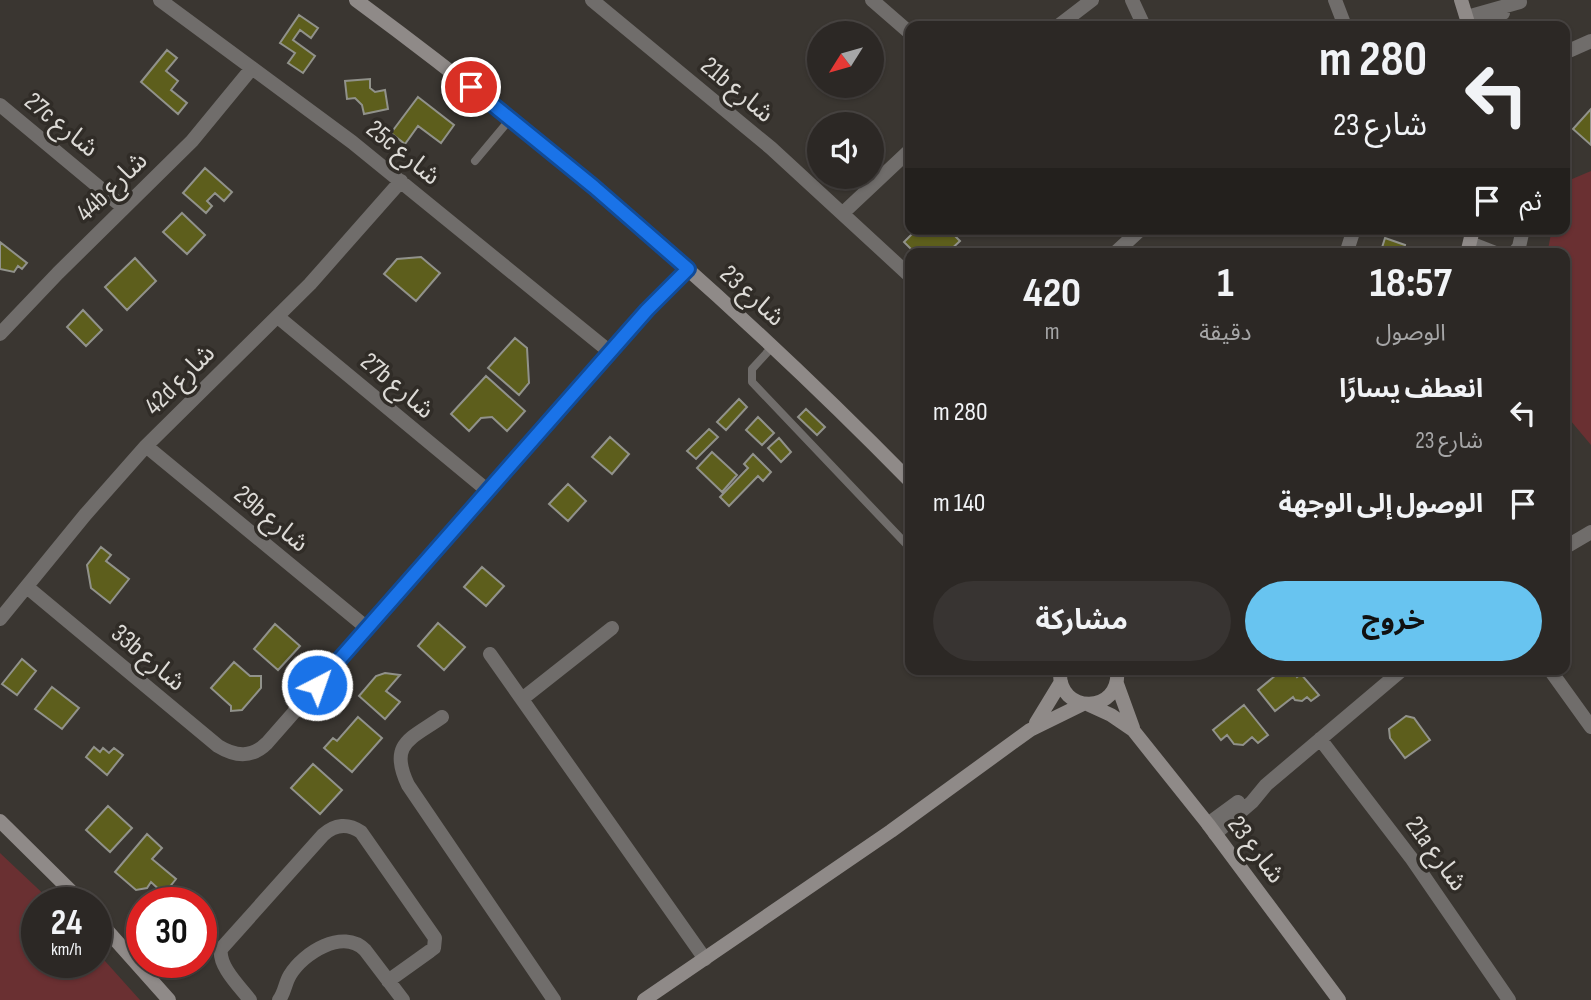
<!DOCTYPE html>
<html lang="ar">
<meta charset="utf-8">
<style>
body{margin:0;font-family:"Sofia Sans Condensed","Noto Sans Arabic",sans-serif;background:#383432;color:#f1f3f6;direction:rtl;height:100vh;display:flex;flex-direction:column;font-size:26px;white-space:nowrap}
*{box-sizing:border-box;margin:0}
p{font-size:23px;color:#a6a6a7}
.icon{flex:none;width:38px;height:38px;fill:none;stroke:currentColor;stroke-width:2;stroke-linecap:round;stroke-linejoin:round}
.map{position:relative;flex:1;overflow:hidden;direction:ltr}
.sheet{position:absolute;left:905px;top:248px;width:665px;height:427px;display:flex;flex-direction:column;background:#2c2825;border-radius:14px;box-shadow:0 2px 5px #0004,0 0 0 2px #484442;direction:rtl}
.sheet>*{flex:none}
.guide{position:absolute;left:905px;top:21px;width:665px;height:214px;border-radius:14px;box-shadow:0 2px 5px #0004,0 0 0 2px #484442;direction:rtl;background:#2c2825;color:#f1f3f6;overflow:hidden}
.needle{width:46px;rotate:233deg}
.fabs{position:absolute;left:807px;top:21px;display:grid;gap:14px}
.fabs a{display:grid;place-items:center;width:77px;height:77px;border-radius:50%;background:#2c2825;box-shadow:0 2px 5px #0004,0 0 0 2px #484442;font-size:35px}
.speed{position:absolute;left:21px;top:887px;display:flex;gap:14px;font-size:35px;font-weight:700;text-align:center}
.speed>*{display:grid;place-content:center;width:91px;height:91px;border-radius:50%;background:#2c2825;box-shadow:0 2px 5px #0004,0 0 0 2px #484442;line-height:1}
.speed small{font-size:18px;font-weight:400}
.speed .limit{border:10px solid #d22;background:#fff;color:#111}
.pin{position:absolute;display:grid;place-items:center;width:60px;height:60px;color:#fff;margin:-30px;border:4px solid #fff;border-radius:50%;box-shadow:0 2px 7px #0007}
.me{position:absolute;width:77px;margin:-38px;rotate:41deg;stroke-linejoin:round;filter:drop-shadow(0 0 5px #0008)}
.turn{display:flex;align-items:center;gap:24px;height:147px;padding:0 28px;font-size:32px}
.turn .icon{width:91px;height:91px;stroke-width:2.5}
.turn b{display:block;font-size:49px;line-height:60px}
.then{display:flex;align-items:center;height:66px;padding:0 28px;background:#0003;gap:14px;font-size:26px}
.eta{display:flex;justify-content:space-evenly;align-items:center;height:119px;text-align:center}
.eta b{font-size:42px;font-weight:700;line-height:49px}
.cta{display:flex;gap:14px;margin-top:auto;padding:14px 28px}
.cta a{flex:1;height:80px;border-radius:42px;background:#68c4f0;color:#111;font-size:28px;font-weight:700;line-height:80px;text-align:center}
.cta a+a{background:#383432;color:#f1f3f6}
ul{padding:0;list-style:none}
li{display:flex;align-items:center;gap:21px;height:91px;padding:0 28px}
li div{flex:1}
li b{display:block;font-size:26px}
li em{font-style:normal}
.map>svg:first-child{display:block}
.green{fill:#6a3032}
.building{fill:#5d5e1c;stroke:#91928b;stroke-width:2}
.lines{fill:none;stroke-linecap:round;stroke-linejoin:round}
.lane{stroke:#706d6b;stroke-width:8}
.street{stroke:#706d6b;stroke-width:14}
.secondary{stroke:#8f8a88;stroke-width:14}
.route-casing{stroke:#114b97;stroke-width:18}
.route{stroke:#1a73e8;stroke-width:12}
.labels{text-anchor:middle;stroke-width:7;stroke-linejoin:round;paint-order:stroke}
.street-label{font-size:26px;fill:#dcdad6;stroke:#302c27}
</style>
<div class="map">
<svg width="1591" height="1000" viewBox="0 0 1591 1000">
<rect width="100%" height="100%" fill="#3a3631"/>
<!-- green -->
<path class="green" d="M 1591,171 L 1591,445 L 1565,414 L 1564,254 L 1547,254 L 1552,229 L 1564,229 L 1565,182 Z
M 0,853 L 53,903 L 37,903 L 37,962 L 96,962 L 96,951 L 140,1000 L 0,1000 Z"/>
<!-- building -->
<path class="building" d="M 299,15 L 318,28 L 311,38 L 300,30 L 293,40 L 315,56 L 303,73 L 288,63 L 295,53 L 280,43 Z
M 167,50 L 177,58 L 166,71 L 178,81 L 171,90 L 187,103 L 178,114 L 141,82 Z
M 370,79 L 370,88 L 375,92 L 385,90 L 388,109 L 364,114 L 362,105 L 355,98 L 347,99 L 345,81 Z
M 418,97 L 454,125 L 441,143 L 418,126 L 405,144 L 391,133 Z
M 1591,109 L 1591,145 L 1573,129 Z
M 205,168 L 232,192 L 224,201 L 215,193 L 207,201 L 212,206 L 206,213 L 183,193 Z
M 182,213 L 205,235 L 187,254 L 163,232 Z
M 917,229 L 948,229 L 960,241 L 946,254 L 916,254 L 904,242 Z
M 1385,238 L 1405,245 L 1403,254 L 1380,254 Z
M 0,242 L 27,263 L 22,269 L 18,266 L 14,272 L 0,269 Z
M 421,257 L 440,273 L 416,301 L 384,274 L 397,259 Z
M 135,258 L 156,281 L 127,310 L 105,287 Z
M 83,310 L 102,330 L 86,346 L 67,327 Z
M 515,338 L 527,348 L 529,383 L 519,395 L 488,368 Z
M 486,376 L 525,411 L 507,431 L 492,417 L 481,418 L 469,431 L 451,414 Z
M 739,399 L 747,407 L 726,430 L 717,422 Z
M 806,409 L 825,427 L 817,435 L 798,417 Z
M 758,417 L 774,433 L 762,445 L 746,430 Z
M 709,429 L 718,437 L 696,459 L 687,451 Z
M 610,437 L 629,454 L 612,474 L 592,457 Z
M 779,438 L 791,452 L 781,462 L 768,448 Z
M 712,452 L 737,475 L 722,492 L 697,468 Z
M 753,454 L 771,472 L 763,481 L 758,476 L 729,506 L 720,497 L 748,468 L 744,464 Z
M 568,484 L 586,501 L 568,521 L 549,504 Z
M 101,547 L 111,555 L 106,561 L 129,579 L 110,603 L 91,588 L 87,565 Z
M 482,567 L 504,586 L 486,606 L 464,587 Z
M 438,623 L 465,647 L 444,670 L 418,646 Z
M 275,624 L 300,646 L 278,670 L 254,649 Z
M 22,659 L 36,671 L 17,695 L 2,684 Z
M 234,662 L 250,676 L 261,676 L 261,688 L 242,710 L 231,711 L 231,706 L 211,688 Z
M 1282,670 L 1292,670 L 1297,677 L 1301,674 L 1319,695 L 1311,701 L 1307,697 L 1302,701 L 1295,700 L 1293,697 L 1275,711 L 1258,690 Z
M 385,673 L 400,675 L 386,691 L 400,702 L 385,719 L 359,696 L 376,676 Z
M 52,687 L 79,708 L 62,729 L 35,709 Z
M 1244,705 L 1268,735 L 1258,743 L 1252,737 L 1243,745 L 1234,744 L 1227,735 L 1221,740 L 1213,730 Z
M 1406,716 L 1414,718 L 1430,740 L 1405,758 L 1390,738 L 1389,729 Z
M 358,717 L 382,738 L 352,772 L 324,748 L 333,738 L 337,741 Z
M 94,747 L 100,752 L 103,748 L 109,753 L 114,748 L 123,755 L 107,775 L 86,757 Z
M 313,764 L 342,790 L 320,814 L 291,788 Z
M 108,806 L 132,828 L 110,852 L 86,830 Z
M 147,834 L 162,848 L 152,859 L 176,879 L 164,894 L 151,882 L 147,888 L 136,890 L 115,872 Z"/>
<g class="lines">
<!-- lane -->
<path class="lane" d="M 475,161 L 511,118
M 773,346 L 752,369 L 752,382 L 910,548"/>
<!-- street -->
<path class="street" d="M 160,0 L 352,142 L 610,352
M 592,0 L 771,148 L 910,276
M 872,0 L 910,33
M 1132,0 L 1144,26
M 1335,0 L 1345,26
M 1467,17 L 1520,2
M 1058,26 L 1092,0
M 1477,26 L 1503,13
M 1564,53 L 1591,41
M 0,105 L 124,208
M 843,213 L 910,150
M 1470,243 L 1498,254
M 1114,254 L 1141,229
M 1346,254 L 1354,229
M 1513,254 L 1519,247 L 1523,229
M 278,317 L 488,491
M 0,334 L 58,273 L 192,141 L 252,68
M 146,446 L 367,628
M 1564,548 L 1591,532
M 27,587 L 218,746 C 236,757 252,758 267,743 L 647,310 L 688,269
M 0,619 L 85,515 L 146,446 L 310,284 L 401,181
M 490,654 L 705,959
M 1550,670 L 1591,727
M 522,699 L 612,628
M 442,717 C 411,739 388,743 408,785 L 554,1000
M 1320,739 L 1412,859 L 1509,1000
M 1208,824 L 1238,802
M 1215,834 L 1252,802 L 1266,785 L 1402,670
M 250,1000 C 240,987 218,966 221,949 L 323,835 C 335,824 348,823 361,832 L 435,938 L 434,948 L 430,951 L 388,981
M 279,1000 C 285,992 285,983 290,975 C 303,953 343,928 365,950 L 403,1000"/>
<!-- secondary -->
<path class="secondary" d="M 356,0 C 553,145 738,306 910,481
M 1461,0 L 1469,26
M 1467,254 L 1473,229
M 1060,670 C 1057,716 1122,714 1117,670
M 1117,684 L 1133,728
M 1087,704 L 1111,715 L 1133,730 L 1208,824 L 1339,1000
M 1036,723 L 1061,682
M 0,821 L 83,903
M 96,918 L 169,1000
M 644,1000 L 891,831 L 1030,730 L 1083,704"/>
</g>
<g class="lines">
<!-- route casing -->
<g class="route-casing">
<path id="route" d="M 317,685 L 647,310 L 688,269 L 594,187 L 471,87"/>
</g>
<!-- route -->
<use href="#route" class="route"/>
</g>
<g class="labels">
<!-- street labels -->
<g class="street-label">
<text transform="translate(738 89) rotate(40)" y="9">21b شارع</text>
<text transform="translate(62 124) rotate(39)" y="9">27c شارع</text>
<text transform="translate(404 152) rotate(39)" y="9">25c شارع</text>
<text transform="translate(111 186) rotate(-44)" y="9">44b شارع</text>
<text transform="translate(753 295) rotate(42)" y="9">شارع 23</text>
<text transform="translate(179 379) rotate(-45)" y="9">42d شارع</text>
<text transform="translate(398 385) rotate(40)" y="9">27b شارع</text>
<text transform="translate(272 518) rotate(40)" y="9">29b شارع</text>
<text transform="translate(149 657) rotate(40)" y="9">33b شارع</text>
<text transform="translate(1257 849) rotate(53)" y="9">شارع 23</text>
<text transform="translate(1437 853) rotate(54)" y="9">21a شارع</text>
</g>
</g>
</svg>
<div class="fabs">
<a><svg class="needle" viewBox="-14 -14 28 28"><path d="M0-13l5 13h-10z" fill="#e53935"/><path d="M0 13l5-13h-10z" fill="#a6a6a7"/></svg></a>
<a><svg class="icon" aria-label="sound" viewBox="0 0 24 24"><path d="M4 9h4l5-4v14l-5-4H4zM17 9q2 3 0 6"/></svg></a>
</div>
<div class="speed"><div>24<small>km/h</small></div><div class="limit">30</div></div>
<div class="pin" style="left:471px;top:87px;background:#d93025"><svg class="icon" aria-label="arrive" viewBox="0 0 24 24"><path d="M6 21V4h12l-3 4 3 4H6"/></svg></div>
<svg class="me" style="left:317px;top:685px" viewBox="-20 -20 40 40"><circle r="17" fill="#1a73e8" stroke="#fff" stroke-width="3"/><path d="M0-11L8 9 0 5-8 9z" fill="#fff"/></svg>
<div class="guide">
<div class="turn"><svg class="icon" aria-label="left" viewBox="0 0 24 24"><path d="M17 20v-9H6M10 6l-5 5 5 5"/></svg><div><b>280 m</b>شارع 23</div></div>
<div class="then">ثم<svg class="icon" aria-label="arrive" viewBox="0 0 24 24"><path d="M6 21V4h12l-3 4 3 4H6"/></svg></div>
</div>
<section class="sheet">
<div class="eta">
<div><b>18:57</b><p>الوصول</p></div>
<div><b>1</b><p>دقيقة</p></div>
<div><b>420</b><p>m</p></div>
</div>
<ul>
<li><svg class="icon" aria-label="left" viewBox="0 0 24 24"><path d="M17 20v-9H6M10 6l-5 5 5 5"/></svg><div><b>انعطف يسارًا</b><p>شارع 23</p></div><em>280 m</em></li>
<li><svg class="icon" aria-label="arrive" viewBox="0 0 24 24"><path d="M6 21V4h12l-3 4 3 4H6"/></svg><div><b>الوصول إلى الوجهة</b></div><em>140 m</em></li>
</ul>
<div class="cta"><a>خروج</a><a>مشاركة</a></div>
</section>
</div>
